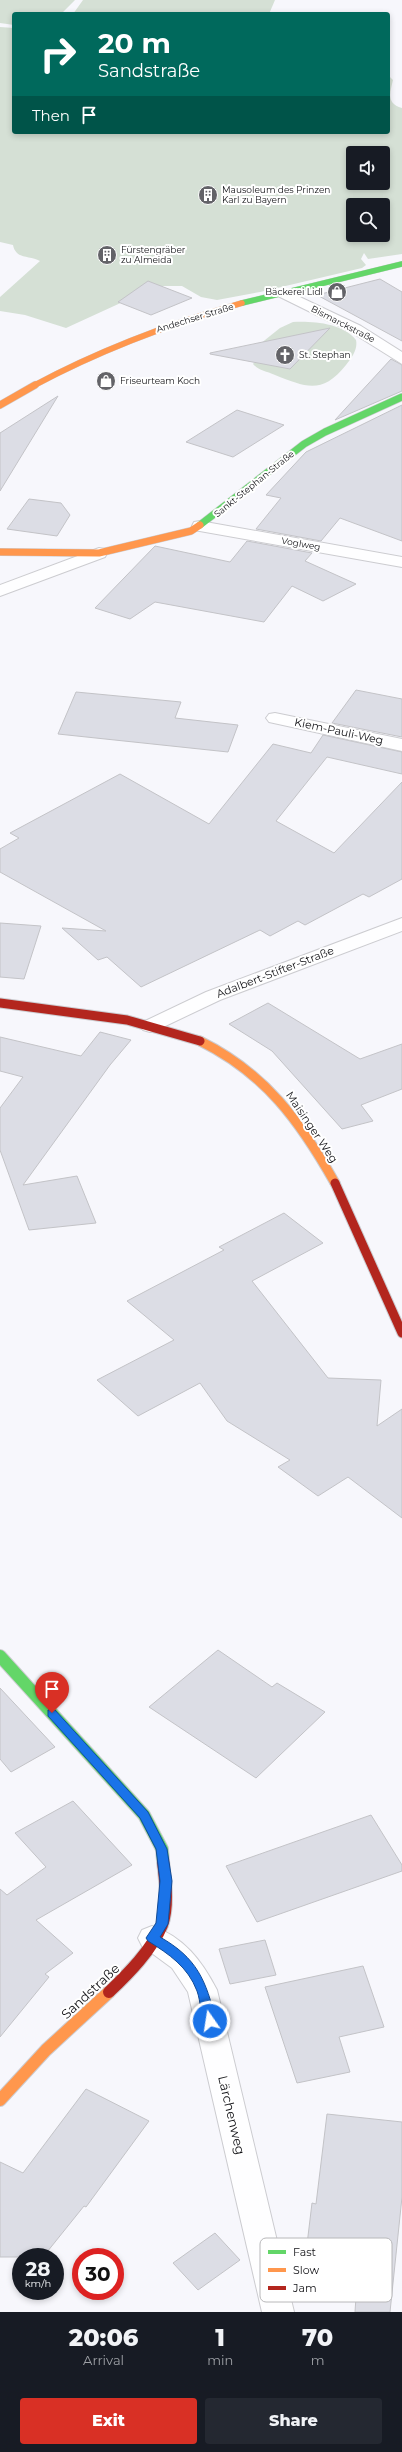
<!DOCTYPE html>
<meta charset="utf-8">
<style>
body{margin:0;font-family:Montserrat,sans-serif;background:#242831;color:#f1f3f6;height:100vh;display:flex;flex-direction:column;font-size:15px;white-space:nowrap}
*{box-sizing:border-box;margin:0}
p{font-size:13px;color:#9ea1a6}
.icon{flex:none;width:22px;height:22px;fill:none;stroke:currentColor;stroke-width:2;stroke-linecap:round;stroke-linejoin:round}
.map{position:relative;height:2312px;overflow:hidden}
.details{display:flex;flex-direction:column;background:#171b24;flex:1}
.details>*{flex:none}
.top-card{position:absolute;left:12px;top:12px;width:378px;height:122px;border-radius:4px;box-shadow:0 2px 6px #0003;background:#00695c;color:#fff;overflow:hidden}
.buttons{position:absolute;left:346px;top:146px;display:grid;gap:8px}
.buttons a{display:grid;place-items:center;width:44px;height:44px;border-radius:4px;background:#171b24;box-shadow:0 2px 6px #0003;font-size:20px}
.speed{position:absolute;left:12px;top:2248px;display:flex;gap:8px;font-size:20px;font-weight:700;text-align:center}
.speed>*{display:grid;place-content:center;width:52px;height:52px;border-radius:50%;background:#171b24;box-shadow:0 2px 6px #0003;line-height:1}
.speed small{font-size:10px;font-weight:400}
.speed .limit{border:6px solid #d22;background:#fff;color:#111}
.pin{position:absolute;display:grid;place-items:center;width:34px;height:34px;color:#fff;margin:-41px -17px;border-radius:50% 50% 50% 0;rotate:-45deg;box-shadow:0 0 4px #0007}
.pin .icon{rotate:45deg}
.me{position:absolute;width:44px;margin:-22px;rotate:347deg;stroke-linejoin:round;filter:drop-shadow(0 0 3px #0008)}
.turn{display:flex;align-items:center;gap:14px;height:84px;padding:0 20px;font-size:18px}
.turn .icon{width:52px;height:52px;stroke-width:2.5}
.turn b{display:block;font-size:28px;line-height:34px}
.then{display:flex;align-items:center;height:38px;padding:0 20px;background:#0003;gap:8px;font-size:15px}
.eta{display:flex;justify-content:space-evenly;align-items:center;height:68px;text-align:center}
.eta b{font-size:24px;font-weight:800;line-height:28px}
.cta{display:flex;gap:8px;margin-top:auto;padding:8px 20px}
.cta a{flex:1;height:46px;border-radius:4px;background:#d93025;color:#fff;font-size:16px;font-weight:800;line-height:46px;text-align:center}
.cta a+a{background:#242831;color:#f1f3f6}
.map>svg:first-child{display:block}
.green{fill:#d5e0d5;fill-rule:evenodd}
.building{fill:#dcdde5;stroke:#c3c3c7}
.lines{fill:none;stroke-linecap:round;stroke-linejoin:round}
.street-casing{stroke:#ccccd0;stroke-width:2}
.fast-far2-casing{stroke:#ccccd0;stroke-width:6}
.fast-far1-casing{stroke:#ccccd0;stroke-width:8}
.fast-casing{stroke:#ccccd0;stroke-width:14}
.slow-far3-casing{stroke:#ccccd0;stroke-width:6}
.slow-far2-casing{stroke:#ccccd0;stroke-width:8}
.slow-far1-casing{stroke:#ccccd0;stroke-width:11}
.slow-casing{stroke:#ccccd0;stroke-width:14}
.jam-far1-casing{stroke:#ccccd0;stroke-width:11}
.jam-casing{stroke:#ccccd0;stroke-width:14}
.street{fill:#fefeff;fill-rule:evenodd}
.fast-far2{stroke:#63d668;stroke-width:5.5}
.fast-far1{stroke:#63d668;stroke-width:7}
.fast{stroke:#63d668;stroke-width:12}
.slow-far3{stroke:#ff974d;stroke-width:5.5}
.slow-far2{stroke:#ff974d;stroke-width:7}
.slow-far1{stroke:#ff974d;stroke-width:9}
.slow{stroke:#ff974d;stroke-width:12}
.jam-far1{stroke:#b3261e;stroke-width:9}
.jam{stroke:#b3261e;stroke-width:12}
.route{fill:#1a73e8;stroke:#114b97}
.labels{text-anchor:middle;stroke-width:4;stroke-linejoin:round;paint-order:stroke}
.far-poi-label{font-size:9px;fill:#141418;stroke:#fff;text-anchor:start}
.far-street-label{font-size:9px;fill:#141418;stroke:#fff}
.street-label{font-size:11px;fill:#141418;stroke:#fff}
.near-street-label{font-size:13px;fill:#141418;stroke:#fff}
.key{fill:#fff;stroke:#b8b8ba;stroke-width:1}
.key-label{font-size:11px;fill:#141418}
</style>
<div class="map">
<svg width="402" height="2312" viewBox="0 0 402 2312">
<rect width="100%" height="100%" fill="#f7f7fc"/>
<!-- green -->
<path class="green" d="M 0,0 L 75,0 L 61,14 L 14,14 L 14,25 L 0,23 Z
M 83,0 L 275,0 L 269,14 L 73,14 Z
M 0,27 L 14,28 L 14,132 L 388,132 L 388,75 L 393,80 C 390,93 386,103 402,108 L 402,254 L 368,259 L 364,253 L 361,259 L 366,265 L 362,268 L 260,292 L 217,300 L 201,297 L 182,286 L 163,286 L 138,295 L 66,328 L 25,315 L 0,311 L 0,297 L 40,261 C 30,255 16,260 13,245 L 0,242 ZM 353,153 L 383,153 L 383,183 L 353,183 ZM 353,205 L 383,205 L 383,235 L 353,235 Z
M 293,322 C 312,321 343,323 356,340 C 358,349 352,358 346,365 C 322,395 306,387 275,375 C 266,371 259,371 253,364 L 259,356 L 255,348 L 280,328 Z"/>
<!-- building -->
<path class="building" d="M 380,279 L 402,292 L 402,341 L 317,295 Z
M 148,281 L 192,298 L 151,315 L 118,302 Z
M 330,328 L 290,369 L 210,354 L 210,353 Z
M 391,359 L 402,365 L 402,391 L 335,420 Z
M 58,396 L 0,491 L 0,433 Z
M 402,405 L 402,541 L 340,518 L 321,541 L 256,529 L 281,498 L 266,495 L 306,452 Z
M 237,410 L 284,425 L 233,457 L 186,442 Z
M 29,499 L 61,503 L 70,515 L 57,536 L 7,529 Z
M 247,541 L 312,553 L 305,561 L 356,584 L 323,601 L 292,586 L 264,622 L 155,602 L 130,619 L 95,608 L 155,546 L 230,562 Z
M 356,690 L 402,699 L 402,737 L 332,723 Z
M 76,692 L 181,702 L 175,718 L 238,725 L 228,752 L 58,734 Z
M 323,735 L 402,752 L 402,774 L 327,757 L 276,821 L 334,853 L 402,782 L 402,879 L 369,897 L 363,894 L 305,925 L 298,921 L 270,936 L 260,930 L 141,987 L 107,957 L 98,960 L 62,928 L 106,931 L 0,872 L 0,849 L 19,838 L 10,833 L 120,774 L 209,824 L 273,744 L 311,753 Z
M 0,923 L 41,926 L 24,979 L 0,977 Z
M 268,1003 L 360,1059 L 402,1044 L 402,1089 L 361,1105 L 373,1121 L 342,1129 L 272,1051 L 229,1024 Z
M 100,1032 L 131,1040 L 110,1065 L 23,1185 L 77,1176 L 96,1223 L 29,1230 L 0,1150 L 0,1108 L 23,1077 L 0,1071 L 0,1037 L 81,1056 Z
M 284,1213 L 323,1243 L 252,1281 L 328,1378 L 381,1380 L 377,1426 L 402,1409 L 402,1518 L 348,1477 L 318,1496 L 278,1467 L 290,1460 L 227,1421 L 200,1383 L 138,1416 L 97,1380 L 174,1340 L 127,1301 L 224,1250 L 219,1247 Z
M 218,1650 L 272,1687 L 277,1683 L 325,1712 L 256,1778 L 149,1707 Z
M 0,1688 L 55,1747 L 11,1772 L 0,1759 Z
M 73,1801 L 132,1865 L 36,1920 L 73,1953 L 45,1974 L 49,1977 L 0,2037 L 0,1889 L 7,1895 L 46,1867 L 15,1833 Z
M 371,1815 L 402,1865 L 402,1871 L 257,1922 L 226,1866 Z
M 265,1940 L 276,1975 L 230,1984 L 219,1949 Z
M 363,1966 L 384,2027 L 339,2037 L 350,2072 L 297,2083 L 265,1987 Z
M 86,2089 L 149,2121 L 86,2207 L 84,2206 L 43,2257 L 0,2257 L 0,2162 L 23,2173 Z
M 327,2114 L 402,2122 L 402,2197 L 390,2312 L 355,2312 L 358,2267 L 305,2261 L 312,2203 L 316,2204 Z
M 215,2233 L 240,2260 L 198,2290 L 173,2263 Z"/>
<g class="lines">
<!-- street casing -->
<g class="street-casing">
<path id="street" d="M 283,289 L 361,326 L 402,352 L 402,364 L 351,332 L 278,296 L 276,293 Z
M 200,521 L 402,557 L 402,567 L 194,530 L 192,526 L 194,522 Z
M 99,548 L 105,549 L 107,553 L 105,557 L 0,596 L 0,585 Z
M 275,713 L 402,739 L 402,751 L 269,722 L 266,718 L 269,714 Z
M 402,918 L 402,931 L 220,1000 L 157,1030 L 150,1032 L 143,1030 L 140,1026 L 143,1022 L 206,992 Z
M 152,1926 C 184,1937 202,1961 217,1990 L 294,2312 L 262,2312 L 188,1992 L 172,1968 L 142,1946 L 138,1938 L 142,1930 Z"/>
</g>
<!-- fast-far2 casing -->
<g class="fast-far2-casing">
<path id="fast-far2" d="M 242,303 L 402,264"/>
</g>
<!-- fast-far1 casing -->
<g class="fast-far1-casing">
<path id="fast-far1" d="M 200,525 L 304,444 L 325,432 L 402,397"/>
</g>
<!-- fast casing -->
<g class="fast-casing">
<path id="fast" d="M 0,1656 L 144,1815 L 162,1849 L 163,1861"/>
</g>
<!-- slow-far3 casing -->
<g class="slow-far3-casing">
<path id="slow-far3" d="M 33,386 C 100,350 169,324 242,303"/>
</g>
<!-- slow-far2 casing -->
<g class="slow-far2-casing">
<path id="slow-far2" d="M 0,405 L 35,385
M 0,552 L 99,553 L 191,531 L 200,525"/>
</g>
<!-- slow-far1 casing -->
<g class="slow-far1-casing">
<path id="slow-far1" d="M 200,1041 C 265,1073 300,1121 335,1183"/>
</g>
<!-- slow casing -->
<g class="slow-casing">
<path id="slow" d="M 0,2100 L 46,2050 L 109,1992"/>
</g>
<!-- jam-far1 casing -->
<g class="jam-far1-casing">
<path id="jam-far1" d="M 0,1003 L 127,1020 L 200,1041
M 335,1183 L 402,1333"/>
</g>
<!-- jam casing -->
<g class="jam-casing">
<path id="jam" d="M 109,1992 C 128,1974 152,1950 162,1925 C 169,1906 165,1880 163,1861"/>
</g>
<!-- street -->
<use href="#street" class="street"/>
<!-- fast-far2 -->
<use href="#fast-far2" class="fast-far2"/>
<!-- fast-far1 -->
<use href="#fast-far1" class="fast-far1"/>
<!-- fast -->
<use href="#fast" class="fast"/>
<!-- slow-far3 -->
<use href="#slow-far3" class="slow-far3"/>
<!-- slow-far2 -->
<use href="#slow-far2" class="slow-far2"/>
<!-- slow-far1 -->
<use href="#slow-far1" class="slow-far1"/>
<!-- slow -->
<use href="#slow" class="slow"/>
<!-- jam-far1 -->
<use href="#jam-far1" class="jam-far1"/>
<!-- jam -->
<use href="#jam" class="jam"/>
</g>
<!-- route -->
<path class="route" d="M 52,1709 L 55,1710 L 148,1812 L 167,1849 L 172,1881 L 168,1924 L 160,1937 C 197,1958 206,1980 216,2021 L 214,2024 L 205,2024 C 200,2014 201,2002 197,1991 C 188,1967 169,1954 148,1941 L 146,1938 L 156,1923 L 160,1881 L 156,1849 L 140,1818 L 48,1716 L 48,1710 Z"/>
<!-- icons -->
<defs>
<g id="building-disc" transform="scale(1)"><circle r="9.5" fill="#636368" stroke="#fff"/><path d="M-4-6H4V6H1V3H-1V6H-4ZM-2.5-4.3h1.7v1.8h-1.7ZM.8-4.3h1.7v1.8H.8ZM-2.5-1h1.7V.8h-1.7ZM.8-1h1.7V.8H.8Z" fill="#fff"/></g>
<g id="shop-disc" transform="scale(1)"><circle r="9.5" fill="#636368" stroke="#fff"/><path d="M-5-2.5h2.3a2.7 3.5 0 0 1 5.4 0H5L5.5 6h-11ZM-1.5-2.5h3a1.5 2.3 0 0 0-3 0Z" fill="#fff"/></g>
<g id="church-disc" transform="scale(1)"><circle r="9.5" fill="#636368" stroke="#fff"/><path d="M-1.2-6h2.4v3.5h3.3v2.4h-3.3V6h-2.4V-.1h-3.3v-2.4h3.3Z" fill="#fff"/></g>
</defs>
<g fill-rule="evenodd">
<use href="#building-disc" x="208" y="195"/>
<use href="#building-disc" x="107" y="255"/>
<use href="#shop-disc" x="337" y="292"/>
<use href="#church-disc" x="285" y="355"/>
<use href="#shop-disc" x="106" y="381"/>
</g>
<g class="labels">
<!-- far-poi labels -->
<g class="far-poi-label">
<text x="222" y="193">Mausoleum des Prinzen<tspan x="222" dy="10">Karl zu Bayern</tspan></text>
<text x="121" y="253">Fürstengräber<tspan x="121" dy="10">zu Almeida</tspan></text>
<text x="323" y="295" text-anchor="end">Bäckerei Lidl</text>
<text x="299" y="358">St. Stephan</text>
<text x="120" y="384">Friseurteam Koch</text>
</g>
<!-- far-street labels -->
<g class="far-street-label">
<text transform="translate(195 318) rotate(-17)" y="3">Andechser Straße</text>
<text transform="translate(343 324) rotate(27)" y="3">Bismarckstraße</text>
<text transform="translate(254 484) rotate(-39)" y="3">Sankt-Stephan-Straße</text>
<text transform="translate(301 544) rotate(10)" y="3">Voglweg</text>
</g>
<!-- street labels -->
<g class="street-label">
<text transform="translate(339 731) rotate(12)" y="4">Kiem-Pauli-Weg</text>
<text transform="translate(275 972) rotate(-21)" y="4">Adalbert-Stifter-Straße</text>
<text transform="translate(312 1127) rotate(56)" y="4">Maisinger Weg</text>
</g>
<!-- near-street labels -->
<g class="near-street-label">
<text transform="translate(90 1991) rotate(-43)" y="5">Sandstraße</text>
<text transform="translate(232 2115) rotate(77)" y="5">Lärchenweg</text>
</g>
</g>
<!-- legend -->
<rect x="260" y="2238" width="132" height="64" rx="6" class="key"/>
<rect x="268" y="2250" width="18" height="4" fill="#63d668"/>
<rect x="268" y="2268" width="18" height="4" fill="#ff974d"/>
<rect x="268" y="2286" width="18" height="4" fill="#b3261e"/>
<g class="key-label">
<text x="293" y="2256">Fast</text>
<text x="293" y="2274">Slow</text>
<text x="293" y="2292">Jam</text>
</g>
</svg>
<div class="buttons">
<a><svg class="icon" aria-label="sound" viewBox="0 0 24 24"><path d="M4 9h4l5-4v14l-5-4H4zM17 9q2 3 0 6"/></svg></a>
<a><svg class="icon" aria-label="search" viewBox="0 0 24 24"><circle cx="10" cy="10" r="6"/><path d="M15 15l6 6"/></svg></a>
</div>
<div class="speed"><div>28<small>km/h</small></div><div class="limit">30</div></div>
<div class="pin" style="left:52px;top:1713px;background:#d93025"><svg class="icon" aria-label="arrive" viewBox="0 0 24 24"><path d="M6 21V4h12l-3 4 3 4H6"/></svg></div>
<svg class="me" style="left:210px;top:2021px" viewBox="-20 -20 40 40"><circle r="17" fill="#1a73e8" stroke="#fff" stroke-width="3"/><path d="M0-11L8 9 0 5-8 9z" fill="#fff"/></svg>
<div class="top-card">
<div class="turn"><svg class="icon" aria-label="right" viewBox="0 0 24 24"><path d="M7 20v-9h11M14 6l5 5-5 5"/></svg><div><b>20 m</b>Sandstraße</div></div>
<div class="then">Then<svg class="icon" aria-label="arrive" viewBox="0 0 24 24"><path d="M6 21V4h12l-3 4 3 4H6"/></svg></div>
</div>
</div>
<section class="details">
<div class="eta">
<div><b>20:06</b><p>Arrival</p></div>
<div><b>1</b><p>min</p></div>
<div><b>70</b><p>m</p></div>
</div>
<div class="cta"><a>Exit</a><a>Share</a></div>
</section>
